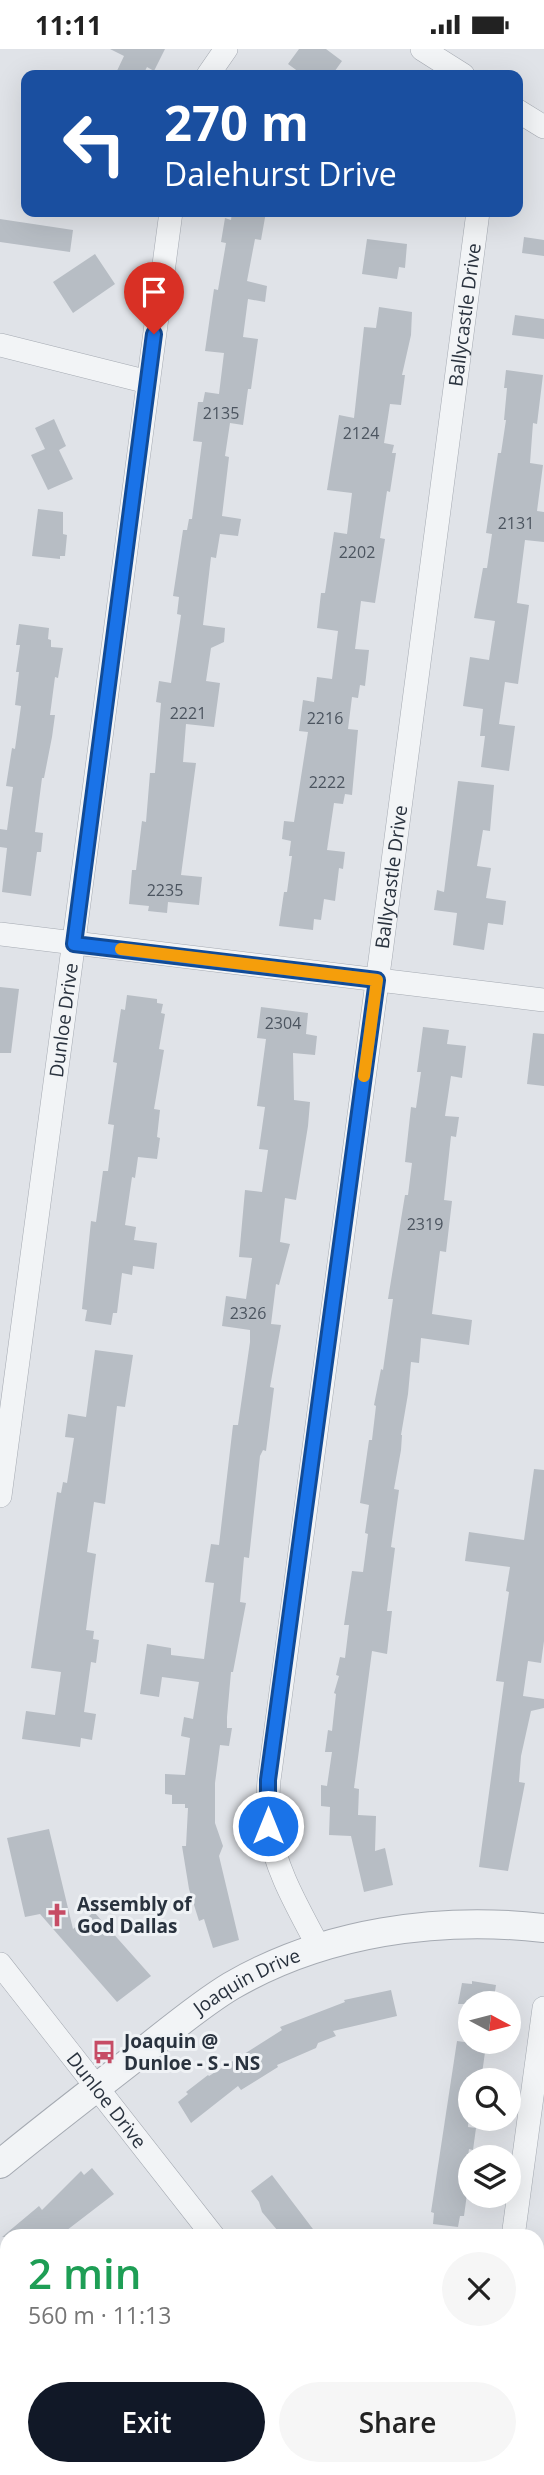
<!DOCTYPE html>
<meta charset="utf-8">
<style>
body{margin:0;font-family:"Open Sans",sans-serif;background:#f6f6f6;color:#222;height:100vh;display:flex;flex-direction:column;font-size:26px;white-space:nowrap}
*{box-sizing:border-box;margin:0}
p{font-size:23px;color:#767676}
.icon{flex:none;width:38px;height:38px;fill:none;stroke:currentColor;stroke-width:2;stroke-linecap:round;stroke-linejoin:round}
.map{position:relative;flex:1;overflow:hidden}
.details{position:absolute;left:0px;top:2180px;width:544px;height:247px;display:flex;flex-direction:column;background:#fff;border-radius:21px 21px 0 0;box-shadow:0 7px 28px #0002}
.details>*{flex:none}
.banner{position:absolute;left:21px;top:21px;width:502px;height:147px;border-radius:14px;box-shadow:0 7px 28px #0002;background:#1a4fa0;color:#fff;overflow:hidden}
.needle{width:46px;rotate:97deg}
.tools{position:absolute;left:458px;top:1942px;display:grid;gap:14px}
.tools a{display:grid;place-items:center;width:63px;height:63px;border-radius:50%;background:#fff;box-shadow:0 7px 28px #0002;font-size:35px}
.pin{position:absolute;display:grid;place-items:center;width:60px;height:60px;color:#fff;margin:-72px -30px;border-radius:50% 50% 50% 0;rotate:-45deg;box-shadow:0 0 7px #0007}
.pin .icon{rotate:45deg}
.me{position:absolute;width:77px;margin:-38px;rotate:0deg;stroke-linejoin:round;filter:drop-shadow(0 0 5px #0008)}
.turn{display:flex;align-items:center;gap:24px;height:147px;padding:0 28px;font-size:32px}
.turn .icon{width:91px;height:91px;stroke-width:2.5}
.turn b{display:block;font-size:49px;line-height:60px}
.round{display:grid;place-items:center;flex:none;width:74px;height:74px;border-radius:37px;background:#f6f6f6}
.summary{display:flex;align-items:center;justify-content:space-between;height:119px;padding:0 28px}
h1{font-size:42px;font-weight:600;line-height:52px;color:#1e9e55}
.button{display:flex;gap:14px;margin-top:auto;padding:14px 28px}
.button a{flex:1;height:80px;border-radius:42px;background:#111827;color:#fff;font-size:28px;font-weight:600;line-height:80px;text-align:center}
.button a+a{background:#f6f6f6;color:#222}
.status{display:flex;justify-content:space-between;align-items:center;height:49px;padding:0 35px;background:#fff;direction:ltr}
.status svg{height:19px;fill:currentColor}
.map>svg:first-child{display:block}
.building{fill:#b7bdc4}
.lines{fill:none;stroke-linecap:round;stroke-linejoin:round}
.minor-casing{stroke:#a5aab2;stroke-width:24}
.tertiary-casing{stroke:#a5aab2;stroke-width:30}
.minor{stroke:#f2f4f6;stroke-width:23}
.tertiary{stroke:#f2f4f6;stroke-width:28}
.secondary{stroke:#fff;stroke-width:32}
.route-casing{stroke:#114b97;stroke-width:18}
.route{stroke:#1a73e8;stroke-width:12}
.slow{stroke:#f59e0b;stroke-width:12}
.labels{text-anchor:middle;stroke-width:6;stroke-linejoin:round;paint-order:stroke}
.number-label{font-size:16px;fill:#4c5560}
.street-label{font-size:19px;fill:#29323e;stroke:#eff2f5}
.poi-label{font-size:19px;font-weight:bold;fill:#29323e;stroke:#eff2f5;text-anchor:start}
</style>
<div class="status"><b>11:11</b><svg viewBox="0 0 49 12"><path d="M0 12V9h3v3zM5 12V6h3v6zM10 12V3h3v9zM15 12V0h3v12zM26 1h20v11H26zM47 4h2v5h-2z"/></svg></div>
<div class="map">
<svg width="544" height="2426" viewBox="0 0 544 2426">
<rect width="100%" height="100%" fill="#e0e3e8"/>
<!-- building -->
<path class="building" d="M 110,0 L 165,0 L 154,22 L 147,18 L 143,26 L 115,26 L 124,7 Z
M 299,0 L 326,0 L 342,12 L 332,26 L 303,26 L 288,15 Z
M 232,163 L 266,163 L 261,191 L 255,190 L 247,232 L 267,237 L 265,253 L 248,250 L 243,288 L 258,290 L 251,340 L 248,340 L 243,376 L 230,374 L 225,407 L 229,408 L 222,467 L 241,470 L 238,487 L 220,485 L 216,509 L 211,508 L 203,576 L 225,579 L 224,593 L 211,599 L 206,632 L 220,634 L 214,678 L 186,675 L 183,713 L 196,714 L 181,826 L 202,828 L 199,856 L 168,853 L 167,864 L 148,862 L 149,857 L 129,855 L 132,821 L 136,821 L 142,772 L 146,773 L 150,724 L 155,724 L 161,654 L 156,653 L 159,632 L 171,634 L 181,566 L 177,565 L 179,548 L 173,547 L 183,481 L 187,481 L 189,470 L 192,470 L 202,393 L 193,392 L 198,353 L 203,353 L 205,343 L 219,345 L 224,304 L 205,302 L 214,240 L 218,241 L 226,194 L 221,193 L 225,169 L 231,171 Z
M 0,170 L 73,181 L 70,203 L 0,193 Z
M 524,188 L 544,191 L 544,207 L 522,204 Z
M 367,190 L 407,195 L 405,219 L 399,218 L 397,230 L 362,225 Z
M 95,205 L 115,235 L 73,264 L 53,233 Z
M 379,258 L 412,263 L 411,286 L 402,326 L 405,326 L 401,356 L 390,355 L 384,394 L 394,396 L 392,404 L 396,404 L 390,443 L 387,442 L 380,489 L 385,490 L 375,554 L 361,552 L 355,600 L 369,601 L 365,637 L 360,636 L 358,649 L 352,648 L 348,680 L 358,681 L 352,746 L 345,745 L 343,755 L 334,754 L 327,801 L 345,803 L 343,820 L 339,819 L 335,852 L 324,850 L 321,871 L 314,870 L 313,881 L 279,877 L 284,843 L 287,843 L 292,807 L 289,807 L 291,792 L 282,790 L 284,772 L 294,773 L 308,683 L 299,682 L 303,651 L 314,653 L 317,628 L 332,630 L 338,582 L 317,579 L 321,544 L 325,544 L 334,483 L 347,485 L 352,444 L 327,441 L 339,366 L 354,369 L 364,278 L 376,279 Z
M 515,266 L 544,270 L 544,290 L 512,286 Z
M 506,321 L 543,326 L 537,375 L 533,374 L 530,414 L 543,416 L 537,462 L 544,463 L 544,493 L 525,491 L 517,554 L 529,556 L 518,635 L 505,633 L 499,675 L 515,677 L 509,722 L 481,718 L 485,687 L 480,687 L 483,660 L 463,657 L 470,608 L 489,611 L 495,572 L 474,569 L 483,519 L 487,519 L 492,485 L 486,484 L 498,404 L 501,404 L 506,371 L 504,371 L 507,339 L 504,339 Z
M 54,370 L 66,397 L 59,401 L 73,430 L 48,441 L 31,406 L 45,400 L 35,379 Z
M 38,460 L 63,463 L 63,485 L 67,486 L 65,507 L 60,507 L 60,510 L 32,507 Z
M 19,575 L 49,579 L 48,590 L 51,591 L 51,598 L 63,599 L 58,629 L 55,628 L 50,666 L 55,666 L 52,688 L 44,729 L 42,729 L 35,783 L 43,784 L 41,803 L 37,803 L 31,847 L 2,843 L 7,799 L 0,798 L 0,780 L 7,781 L 13,738 L 6,737 L 12,699 L 15,700 L 21,657 L 15,656 L 19,623 L 16,623 L 20,596 L 16,596 Z
M 458,732 L 494,736 L 490,782 L 483,781 L 477,817 L 491,819 L 486,849 L 506,852 L 503,876 L 488,874 L 484,901 L 453,896 L 457,864 L 434,861 L 437,841 L 444,843 Z
M 0,938 L 19,940 L 11,1004 L 0,1004 Z
M 127,946 L 157,950 L 157,954 L 163,955 L 161,964 L 165,965 L 159,1000 L 164,1001 L 154,1060 L 160,1061 L 157,1088 L 160,1089 L 157,1110 L 138,1108 L 135,1129 L 132,1128 L 125,1176 L 136,1178 L 134,1191 L 157,1194 L 154,1220 L 133,1217 L 132,1226 L 122,1224 L 117,1264 L 113,1264 L 111,1276 L 85,1272 L 87,1261 L 82,1260 L 91,1172 L 96,1173 L 103,1122 L 108,1122 L 114,1076 L 108,1075 L 117,1014 L 113,1013 L 121,960 L 125,961 Z
M 261,958 L 308,964 L 306,985 L 317,987 L 315,1006 L 293,1004 L 294,1051 L 310,1053 L 308,1077 L 296,1151 L 285,1149 L 280,1193 L 290,1195 L 279,1236 L 276,1235 L 271,1275 L 281,1276 L 270,1338 L 274,1339 L 266,1402 L 263,1401 L 260,1407 L 249,1509 L 244,1508 L 240,1553 L 246,1554 L 233,1623 L 231,1623 L 227,1668 L 227,1679 L 232,1679 L 229,1697 L 220,1696 L 215,1734 L 215,1774 L 223,1797 L 219,1807 L 239,1891 L 213,1899 L 204,1870 L 199,1872 L 189,1840 L 182,1797 L 186,1797 L 188,1759 L 185,1759 L 185,1755 L 172,1755 L 172,1746 L 165,1745 L 165,1725 L 185,1726 L 190,1689 L 181,1687 L 184,1668 L 193,1670 L 199,1633 L 162,1628 L 159,1648 L 140,1645 L 147,1595 L 171,1599 L 171,1606 L 204,1610 L 214,1534 L 205,1533 L 211,1495 L 219,1496 L 233,1376 L 238,1376 L 250,1293 L 250,1281 L 222,1277 L 226,1247 L 246,1250 L 252,1209 L 239,1208 L 245,1141 L 262,1143 L 268,1101 L 259,1100 L 265,1058 L 257,1057 L 266,990 L 257,989 Z
M 423,978 L 449,981 L 447,995 L 466,997 L 462,1029 L 451,1027 L 445,1067 L 459,1068 L 456,1088 L 451,1087 L 444,1151 L 452,1152 L 446,1203 L 440,1202 L 432,1265 L 472,1271 L 469,1296 L 421,1289 L 419,1314 L 411,1313 L 408,1345 L 401,1386 L 402,1386 L 401,1401 L 394,1440 L 399,1441 L 391,1498 L 395,1499 L 387,1562 L 392,1562 L 387,1605 L 372,1602 L 354,1739 L 359,1740 L 358,1766 L 376,1767 L 375,1802 L 385,1799 L 393,1836 L 364,1843 L 351,1787 L 329,1786 L 330,1758 L 321,1757 L 321,1736 L 327,1737 L 332,1703 L 325,1703 L 328,1681 L 332,1682 L 336,1645 L 334,1644 L 339,1627 L 336,1626 L 340,1608 L 345,1609 L 349,1576 L 344,1576 L 352,1522 L 363,1523 L 368,1485 L 365,1484 L 369,1456 L 360,1454 L 369,1391 L 372,1391 L 376,1357 L 374,1356 L 381,1320 L 383,1321 L 393,1250 L 388,1250 L 405,1146 L 408,1146 L 412,1114 L 405,1113 L 411,1058 L 416,1059 L 421,1023 L 417,1023 Z
M 533,984 L 544,985 L 544,1037 L 527,1035 Z
M 95,1301 L 133,1306 L 125,1358 L 117,1357 L 105,1455 L 94,1453 L 87,1503 L 96,1505 L 86,1581 L 94,1582 L 93,1590 L 99,1591 L 96,1614 L 91,1613 L 84,1663 L 96,1665 L 92,1691 L 81,1689 L 80,1698 L 22,1690 L 26,1662 L 55,1666 L 61,1623 L 31,1619 L 57,1443 L 61,1444 L 63,1433 L 67,1434 L 74,1389 L 65,1388 L 68,1365 L 86,1368 Z
M 534,1420 L 544,1421 L 544,1592 L 541,1614 L 528,1612 L 523,1647 L 544,1650 L 544,1659 L 531,1662 L 521,1707 L 519,1733 L 525,1734 L 508,1822 L 479,1818 L 504,1633 L 496,1632 L 509,1543 L 506,1542 L 510,1518 L 465,1512 L 469,1483 L 524,1491 Z
M 49,1780 L 73,1880 L 94,1863 L 151,1927 L 117,1953 L 40,1865 L 25,1868 L 7,1789 Z
M 472,1932 L 496,1936 L 493,1955 L 458,1955 L 462,1934 L 472,1935 Z
M 391,1941 L 397,1967 L 333,1982 L 336,1987 L 318,1994 L 316,1999 L 277,2016 L 278,2018 L 241,2041 L 238,2037 L 191,2074 L 178,2053 L 188,2045 L 186,2043 L 208,2026 L 209,2027 L 282,1981 L 280,1978 L 345,1953 L 344,1951 Z
M 457,1992 L 486,1996 L 481,2032 L 471,2032 L 468,2078 L 476,2079 L 473,2101 L 469,2100 L 463,2145 L 467,2145 L 464,2167 L 460,2167 L 458,2178 L 433,2175 L 434,2164 L 431,2163 Z
M 92,2119 L 114,2145 L 58,2188 L 2,2188 L 39,2157 L 42,2161 L 81,2122 L 84,2126 Z
M 272,2126 L 319,2188 L 283,2188 L 262,2163 L 259,2153 L 251,2142 Z"/>
<g class="lines">
<!-- minor casing -->
<g class="minor-casing">
<g id="minor">
<path d="M 422,0 L 463,26"/>
<path d="M 208,26 L 226,0"/>
<path d="M 518,62 L 544,78"/>
<path d="M 0,296 L 148,333"/>
<path d="M 0,885 L 544,951"/>
<path id="s1" d="M 0,1447 L 171,163"/>
<path id="s2" d="M 319,1899 C 299,1860 276,1823 269,1779 C 266,1764 268,1746 269,1731 L 381,904 L 478,163"/>
<path id="s3" d="M 0,1915 L 214,2188"/>
<path d="M 513,2188 L 544,1959"/>
<path d="M 398,2420 L 402,2426"/>
<path d="M 438,2426 L 444,2420"/>
</g>
</g>
<!-- tertiary casing -->
<g class="tertiary-casing">
<g id="tertiary">
<path id="s4" d="M 0,2115 C 45,2078 91,2043 137,2007 C 168,1983 198,1957 231,1937 C 324,1883 438,1867 544,1879"/>
</g>
</g>
<!-- minor -->
<use href="#minor" class="minor"/>
<!-- tertiary -->
<use href="#tertiary" class="tertiary"/>
<!-- secondary -->
<path class="secondary" d="M 0,2395 L 7,2404"/>
</g>
<g class="lines">
<!-- route casing -->
<g class="route-casing">
<path id="route" d="M 154,285 L 74,895 L 377,931 L 268,1731 L 268,1777"/>
</g>
<!-- route -->
<use href="#route" class="route"/>
<!-- slow -->
<path class="slow" d="M 121,900 L 377,931 L 364,1027"/>
</g>
<!-- icons -->
<defs>
<g id="church-bare" transform="scale(1.89)"><path d="M-1.2-6h2.4v3.5h3.3v2.4h-3.3V6h-2.4V-.1h-3.3v-2.4h3.3Z" fill="#c64c65" stroke="#eff2f5" stroke-width="2.5" paint-order="stroke"/></g>
<g id="bus-bare" transform="scale(1.89)"><path d="M-5-6H5V4H4V6H2V4H-2V6H-4V4H-5ZM-3.5-4V0h7V-4ZM-3.5 1.2v1.5H-2V1.2ZM2 1.2v1.5H3.5V1.2Z" fill="#c64c65" stroke="#eff2f5" stroke-width="2.5" paint-order="stroke"/></g>
</defs>
<g fill-rule="evenodd">
<use href="#church-bare" x="57" y="1866"/>
<use href="#bus-bare" x="104" y="2003"/>
</g>
<g class="labels">
<!-- number labels -->
<g class="number-label">
<text x="221" y="370">2135</text>
<text x="361" y="390">2124</text>
<text x="516" y="480">2131</text>
<text x="357" y="509">2202</text>
<text x="188" y="670">2221</text>
<text x="325" y="675">2216</text>
<text x="327" y="739">2222</text>
<text x="165" y="847">2235</text>
<text x="283" y="980">2304</text>
<text x="425" y="1181">2319</text>
<text x="248" y="1270">2326</text>
</g>
<!-- street labels -->
<g class="street-label">
<text dy="7" stroke="none"><textPath href="#s2" startOffset="1657">Ballycastle Drive</textPath></text>
<text dy="7" stroke="none"><textPath href="#s2" startOffset="1090">Ballycastle Drive</textPath></text>
<text dy="7" stroke="none"><textPath href="#s1" startOffset="480">Dunloe Drive</textPath></text>
<text dy="7" stroke="none"><textPath href="#s4" startOffset="308">Joaquin Drive</textPath></text>
<text dy="7" stroke="none"><textPath href="#s3" startOffset="173">Dunloe Drive</textPath></text>
</g>
<!-- poi labels -->
<g class="poi-label">
<text x="77" y="1862">Assembly of<tspan x="77" dy="22">God Dallas</tspan></text>
<text x="124" y="1999">Joaquin @<tspan x="124" dy="22">Dunloe - S - NS</tspan></text>
</g>
</g>
</svg>
<div class="tools">
<a><svg class="needle" viewBox="-14 -14 28 28"><path d="M0-13l5 13h-10z" fill="#e53935"/><path d="M0 13l5-13h-10z" fill="#767676"/></svg></a>
<a><svg class="icon" aria-label="search" viewBox="0 0 24 24"><circle cx="10" cy="10" r="6"/><path d="M15 15l6 6"/></svg></a>
<a><svg class="icon" aria-label="layers" viewBox="0 0 24 24"><path d="M12 4l9 5-9 5-9-5zM3 14l9 5 9-5"/></svg></a>
</div>
<div class="pin" style="left:154px;top:285px;background:#d93025"><svg class="icon" aria-label="arrive" viewBox="0 0 24 24"><path d="M6 21V4h12l-3 4 3 4H6"/></svg></div>
<svg class="me" style="left:268px;top:1777px" viewBox="-20 -20 40 40"><circle r="17" fill="#1a73e8" stroke="#fff" stroke-width="3"/><path d="M0-11L8 9 0 5-8 9z" fill="#fff"/></svg>
<div class="banner">
<div class="turn"><svg class="icon" aria-label="left" viewBox="0 0 24 24"><path d="M17 20v-9H6M10 6l-5 5 5 5"/></svg><div><b>270 m</b>Dalehurst Drive</div></div>
</div>
<section class="details">
<div class="summary"><div><h1>2 min</h1><p>560 m · 11:13</p></div><a class="round"><svg class="icon" aria-label="close" viewBox="0 0 24 24"><path d="M6 6l12 12M18 6L6 18"/></svg></a></div>
<div class="button"><a>Exit</a><a>Share</a></div>
</section>
</div>
